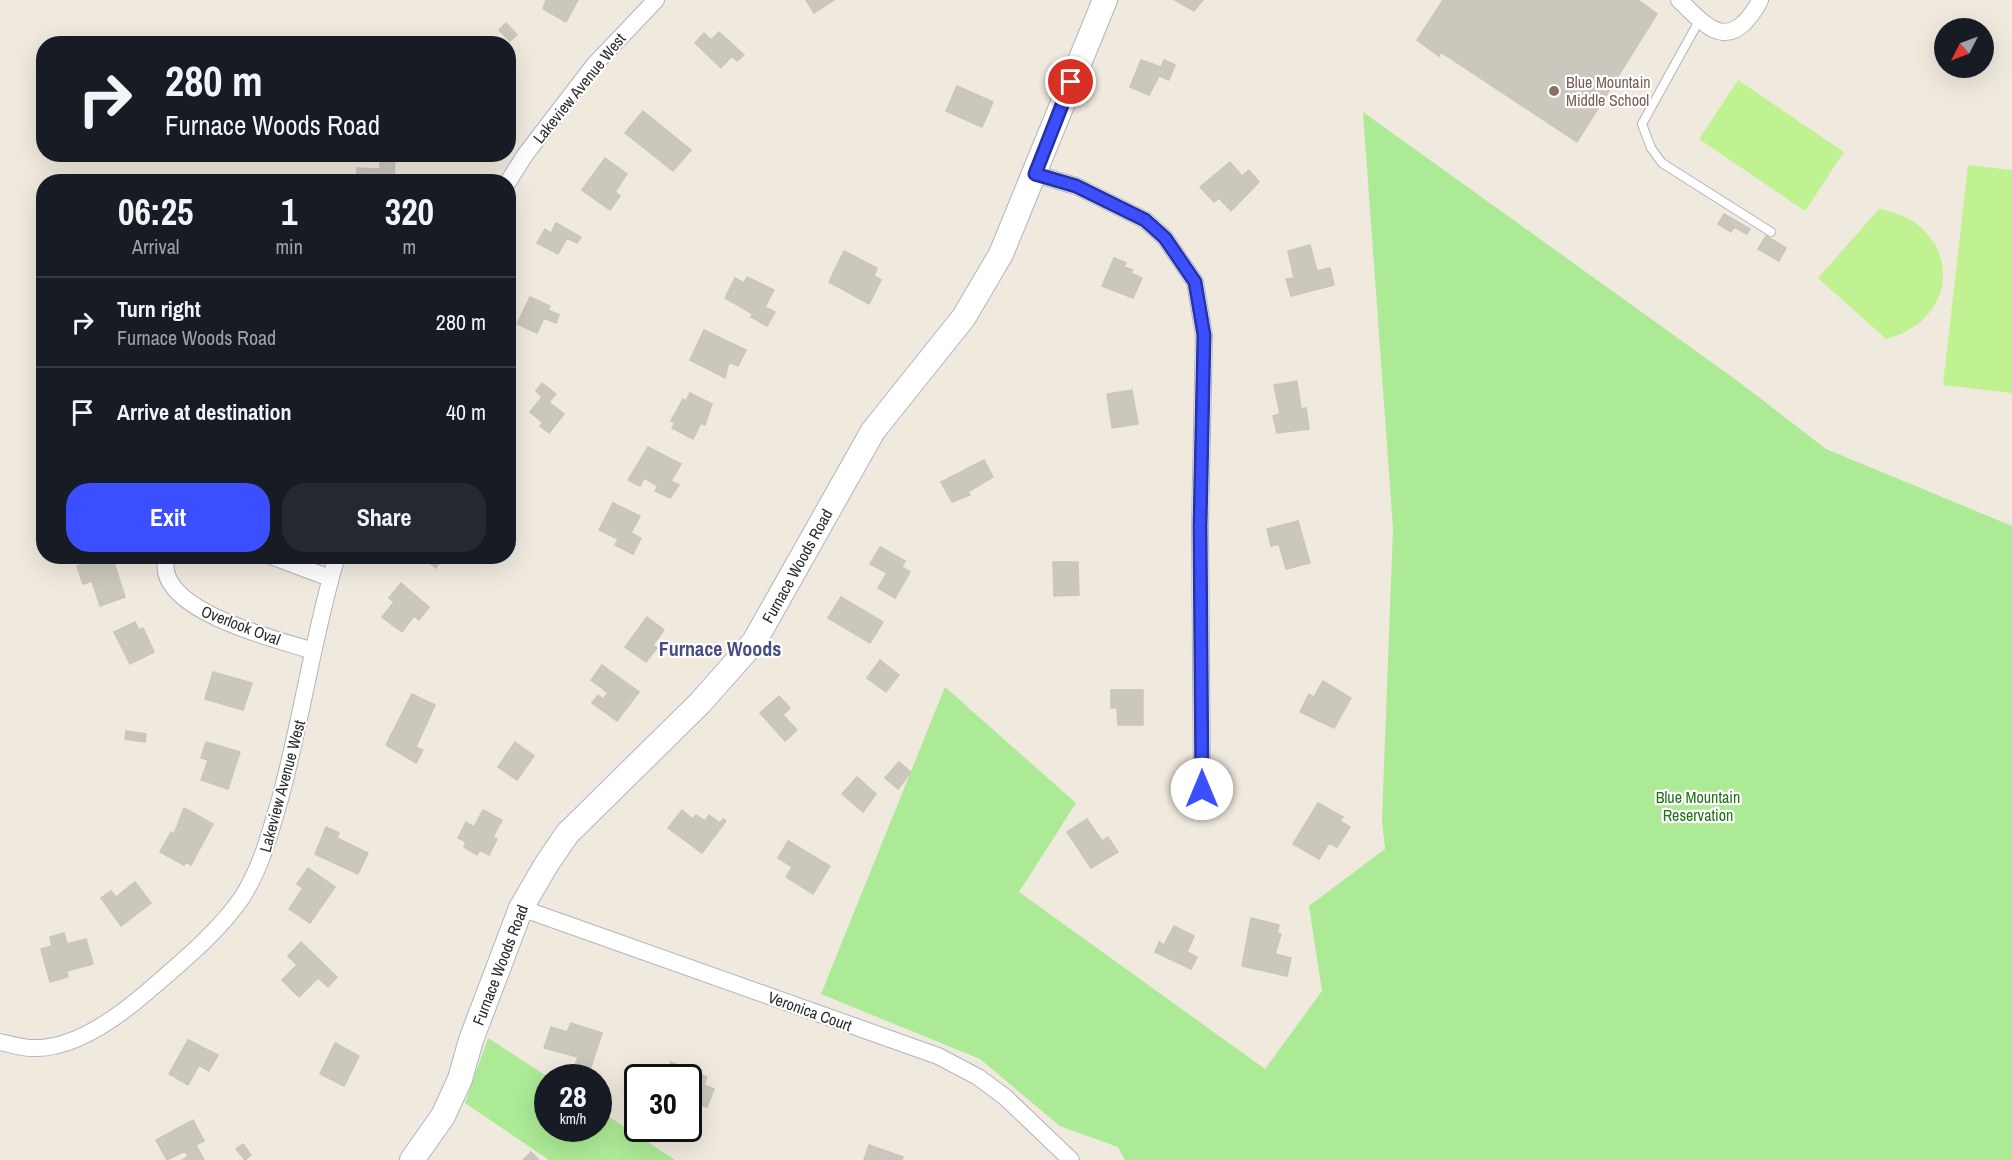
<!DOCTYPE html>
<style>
body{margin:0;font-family:"Archivo Narrow",sans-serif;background:#242831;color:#f1f3f6;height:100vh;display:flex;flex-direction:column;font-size:22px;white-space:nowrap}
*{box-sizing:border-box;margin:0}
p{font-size:20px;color:#9ea1a6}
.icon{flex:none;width:33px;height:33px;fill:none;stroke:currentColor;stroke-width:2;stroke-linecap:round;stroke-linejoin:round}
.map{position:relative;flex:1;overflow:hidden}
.side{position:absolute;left:36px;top:174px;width:480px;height:390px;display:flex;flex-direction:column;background:#171b24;border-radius:24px;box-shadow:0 6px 24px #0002}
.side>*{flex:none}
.hud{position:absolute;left:36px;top:36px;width:480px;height:126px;border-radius:24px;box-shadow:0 6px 24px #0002;background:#171b24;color:#f1f3f6;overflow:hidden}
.needle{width:39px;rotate:228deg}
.controls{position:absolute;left:1934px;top:18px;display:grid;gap:12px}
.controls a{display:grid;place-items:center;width:60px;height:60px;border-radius:50%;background:#171b24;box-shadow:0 6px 24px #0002;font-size:30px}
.speed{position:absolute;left:534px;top:1064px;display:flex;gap:12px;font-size:30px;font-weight:700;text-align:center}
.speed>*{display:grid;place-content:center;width:78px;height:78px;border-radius:50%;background:#171b24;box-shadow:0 6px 24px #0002;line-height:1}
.speed small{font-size:15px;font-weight:400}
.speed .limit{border:3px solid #111;border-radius:9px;background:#fff;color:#111}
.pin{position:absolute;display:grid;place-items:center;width:51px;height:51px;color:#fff;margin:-26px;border:3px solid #fff;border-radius:50%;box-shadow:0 2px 6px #0007}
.me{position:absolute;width:66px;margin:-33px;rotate:0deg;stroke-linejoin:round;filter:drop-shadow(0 0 4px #0008)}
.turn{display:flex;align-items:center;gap:21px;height:126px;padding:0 30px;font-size:27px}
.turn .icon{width:78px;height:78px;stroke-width:2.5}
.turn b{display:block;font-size:42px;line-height:51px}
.eta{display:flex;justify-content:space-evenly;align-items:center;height:102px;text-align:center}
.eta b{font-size:36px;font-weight:700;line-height:42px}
.button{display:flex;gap:12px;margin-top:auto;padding:12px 30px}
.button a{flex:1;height:69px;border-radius:24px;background:#3b4fff;color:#fff;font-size:24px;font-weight:700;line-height:69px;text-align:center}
.button a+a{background:#242831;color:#f1f3f6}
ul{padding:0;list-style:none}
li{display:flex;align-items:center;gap:18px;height:90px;padding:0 30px;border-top:2px solid #363941}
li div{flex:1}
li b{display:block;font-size:22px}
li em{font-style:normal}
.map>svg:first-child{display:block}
.green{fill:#acea96}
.pitch{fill:#c1f291}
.building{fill:#cac7bc;stroke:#cbc6b7;stroke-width:1.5}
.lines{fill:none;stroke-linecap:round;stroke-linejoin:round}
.lane-casing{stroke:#b2b3c1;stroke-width:10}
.street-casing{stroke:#b2b3c1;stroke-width:18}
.secondary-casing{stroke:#b2b3c1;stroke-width:26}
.lane{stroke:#fff;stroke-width:8}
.street{stroke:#fff;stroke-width:16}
.secondary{stroke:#fff;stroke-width:24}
.route-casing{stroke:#2633a6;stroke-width:15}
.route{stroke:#3b4fff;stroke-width:10}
.education-dot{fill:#8d6e63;stroke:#fff;stroke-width:2}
.labels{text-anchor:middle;stroke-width:4.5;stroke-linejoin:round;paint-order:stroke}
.education-label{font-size:16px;fill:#785e54;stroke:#fff;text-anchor:start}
.street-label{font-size:16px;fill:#2c2c2c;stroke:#fff}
.park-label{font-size:16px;fill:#207214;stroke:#fff}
.quarter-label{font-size:20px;font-weight:bold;fill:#484e82;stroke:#fff}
</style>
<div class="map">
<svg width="2012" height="1160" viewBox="0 0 2012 1160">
<rect width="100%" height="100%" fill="#efe9de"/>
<!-- green -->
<path class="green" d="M 1363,112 L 1739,382 L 1826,449 L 2012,526 L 2012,1160 L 1125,1160 L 1118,1147 L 1060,1126 L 980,1059 L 821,994 L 945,687 L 1076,803 L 1019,892 L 1265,1069 L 1322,991 L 1309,906 L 1385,849 L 1382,820 L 1393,528 Z
M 488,1038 L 548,1077 L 548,1128 L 598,1128 L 599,1110 L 675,1160 L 549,1160 L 465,1103 Z"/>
<!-- pitch -->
<path class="pitch" d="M 1738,80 L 1844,152 L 1805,211 L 1699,139 Z
M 1968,165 L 2012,170 L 2012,393 L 1943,385 Z
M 1879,209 C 1960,222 1966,318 1886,339 L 1818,278 Z"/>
<!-- building -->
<path class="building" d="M 546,0 L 578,0 L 566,22 L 543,9 Z
M 806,0 L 834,0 L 814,13 Z
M 1175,0 L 1203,0 L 1194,11 Z
M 1443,0 L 1638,0 L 1657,14 L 1577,142 L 1441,52 L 1439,56 L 1417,40 Z
M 506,23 L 517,35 L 510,41 L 499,30 Z
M 719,32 L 744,55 L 737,61 L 732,56 L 721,68 L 695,43 L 704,33 L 711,40 Z
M 1141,60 L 1161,67 L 1164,60 L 1175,65 L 1169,80 L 1159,76 L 1149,95 L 1130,87 Z
M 957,86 L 993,102 L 982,127 L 946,111 Z
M 643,111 L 691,150 L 673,171 L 625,133 Z
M 297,154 L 320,154 L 319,160 Z
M 380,154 L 395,154 L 394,182 L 356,182 L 357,168 L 380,169 Z
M 605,158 L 627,174 L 615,192 L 620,196 L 610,210 L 582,190 Z
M 1230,162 L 1242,176 L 1249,170 L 1259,182 L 1231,211 L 1219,198 L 1214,202 L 1200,187 Z
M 98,175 L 106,182 L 93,182 Z
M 1724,214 L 1750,229 L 1747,234 L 1734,227 L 1731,232 L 1718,224 Z
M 556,223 L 581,237 L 577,243 L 567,238 L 558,254 L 537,243 L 545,229 L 551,233 Z
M 1766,236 L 1786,248 L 1779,261 L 1758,249 Z
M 1310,245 L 1317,271 L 1330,268 L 1334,285 L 1291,296 L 1286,279 L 1294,278 L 1288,251 Z
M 844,251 L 877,268 L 874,276 L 881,280 L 869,304 L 829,282 Z
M 1114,258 L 1126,263 L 1124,267 L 1133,270 L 1131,273 L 1142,278 L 1133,298 L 1102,286 Z
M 747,277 L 774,290 L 765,307 L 775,312 L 767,326 L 751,317 L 753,314 L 725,298 L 735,278 L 744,283 Z
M 530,297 L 550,306 L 548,310 L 559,315 L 556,323 L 544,318 L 537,333 L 517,324 Z
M 704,330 L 746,350 L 738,366 L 729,362 L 725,378 L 690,360 Z
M 1297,381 L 1301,409 L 1306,408 L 1309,429 L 1277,433 L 1273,416 L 1280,414 L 1274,385 Z
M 542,383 L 556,394 L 549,402 L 564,414 L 549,433 L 540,426 L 543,423 L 530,412 L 542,397 L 536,391 Z
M 1132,390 L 1138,424 L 1112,428 L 1107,394 Z
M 690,393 L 712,404 L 705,425 L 701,423 L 693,439 L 672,428 L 675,423 L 671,421 L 683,399 L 686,401 Z
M 648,447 L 681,464 L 671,481 L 679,485 L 670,498 L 655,491 L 658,486 L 644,478 L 640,486 L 628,480 Z
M 984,460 L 993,477 L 968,492 L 970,495 L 952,502 L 941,482 Z
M 613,503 L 640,516 L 631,533 L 641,538 L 633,554 L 615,545 L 618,539 L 599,530 Z
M 1298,521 L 1310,563 L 1286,569 L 1279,544 L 1271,546 L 1267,529 Z
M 880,547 L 905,561 L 902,567 L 910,572 L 895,598 L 878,588 L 887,573 L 870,564 Z
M 106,556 L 112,556 L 125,597 L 100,606 L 92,581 L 83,584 L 77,566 Z
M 420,556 L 443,556 L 436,568 Z
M 1053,562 L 1078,562 L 1079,595 L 1054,596 Z
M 401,583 L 429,607 L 419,620 L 414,616 L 402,632 L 382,617 L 394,602 L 389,598 Z
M 841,597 L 883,622 L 870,643 L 828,618 Z
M 647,617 L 664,630 L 653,645 L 657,648 L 646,662 L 625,647 Z
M 135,622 L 139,630 L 143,628 L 154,652 L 130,664 L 114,632 Z
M 880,660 L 899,675 L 886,692 L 867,678 Z
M 602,665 L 639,692 L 617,721 L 592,703 L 598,695 L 603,699 L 608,693 L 591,680 Z
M 213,672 L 252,683 L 243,710 L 205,699 Z
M 1323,681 L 1351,698 L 1334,728 L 1300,712 L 1309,694 L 1314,697 Z
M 1111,690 L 1143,690 L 1143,725 L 1118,725 L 1117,708 L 1111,708 Z
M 412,694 L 435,705 L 416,747 L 423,750 L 416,763 L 386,745 Z
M 779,696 L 790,708 L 783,715 L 797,730 L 785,741 L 760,713 Z
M 126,731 L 146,734 L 145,742 L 125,739 Z
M 206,742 L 240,752 L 228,789 L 201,780 L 208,760 L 201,758 Z
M 515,742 L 534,756 L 517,780 L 498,767 Z
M 899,762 L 911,772 L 898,789 L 885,778 Z
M 857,777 L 876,794 L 863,812 L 842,794 Z
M 1318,803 L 1343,817 L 1340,821 L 1350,827 L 1337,847 L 1329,843 L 1319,859 L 1293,844 Z
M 184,808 L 213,824 L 191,865 L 186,862 L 184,865 L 160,852 L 171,832 L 174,834 Z
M 483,810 L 502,820 L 493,837 L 497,839 L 489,855 L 480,850 L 477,855 L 464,847 L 466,842 L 458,838 L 466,822 L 474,827 Z
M 682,810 L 693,819 L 696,815 L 705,821 L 709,815 L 720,823 L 723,819 L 726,821 L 702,853 L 668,828 Z
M 1087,819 L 1102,841 L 1108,837 L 1118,852 L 1091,868 L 1067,832 Z
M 326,827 L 339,833 L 337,838 L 368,853 L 358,874 L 315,854 Z
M 788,841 L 830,866 L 813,894 L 786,877 L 792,867 L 778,858 Z
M 308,868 L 335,887 L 310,923 L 289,909 L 303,888 L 297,884 Z
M 135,882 L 151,903 L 121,926 L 101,898 L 111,891 L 116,897 Z
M 1251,918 L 1279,925 L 1277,933 L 1281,934 L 1275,954 L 1291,958 L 1287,976 L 1242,966 Z
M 1174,926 L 1194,936 L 1187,952 L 1197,957 L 1191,969 L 1155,952 L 1159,942 L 1164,945 Z
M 64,933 L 67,944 L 86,939 L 93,964 L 67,971 L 68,977 L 50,982 L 41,949 L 52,946 L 50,937 Z
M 301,942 L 337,977 L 328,987 L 318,978 L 299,997 L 282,980 L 297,965 L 288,956 Z
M 571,1023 L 602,1033 L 589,1073 L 574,1068 L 578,1057 L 544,1048 L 551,1027 L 567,1032 Z
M 188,1040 L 218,1055 L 209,1071 L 199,1065 L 188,1085 L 169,1074 Z
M 335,1043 L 359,1056 L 344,1086 L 320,1074 Z
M 671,1062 L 707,1077 L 704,1085 L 714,1089 L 707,1107 L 688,1101 L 688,1077 L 667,1077 Z
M 193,1120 L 204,1141 L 196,1145 L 204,1160 L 182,1160 L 188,1156 L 185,1151 L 167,1160 L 156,1140 Z
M 243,1144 L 251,1155 L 245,1160 L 236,1149 Z
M 869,1145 L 903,1157 L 902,1160 L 864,1160 Z
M 531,1152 L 539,1160 L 523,1160 Z"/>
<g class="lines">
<!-- lane casing -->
<g class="lane-casing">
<path id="lane" d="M 1700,19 L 1642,124 L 1651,148 L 1662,163 L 1771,232"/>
</g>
<!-- street casing -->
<g class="street-casing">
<path id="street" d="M 1679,0 C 1697,17 1720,47 1744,23 C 1751,15 1756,10 1760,0
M 1035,174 L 1076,186 L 1145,220 L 1165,238 L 1195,282 L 1204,335 L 1200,526 L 1202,789
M 508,182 L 525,155 L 594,65 L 656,0
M 167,556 C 150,610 277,639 313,651
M 271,556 L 330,578
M 521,908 L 938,1056 L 978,1077 L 1005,1097 L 1071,1160
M 0,1042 C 11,1044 24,1049 36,1048 C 76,1048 118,1017 147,992 C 179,964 219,932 243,896 C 262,865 270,833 280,799 C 302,719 313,636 337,556"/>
</g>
<!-- secondary casing -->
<g class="secondary-casing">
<path id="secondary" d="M 412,1160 L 443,1116 L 460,1079 L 471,1040 L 521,908 L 546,865 L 567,834 L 700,703 L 754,642 L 873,431 L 964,317 L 1001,254 L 1105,0"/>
</g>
<!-- lane -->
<use href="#lane" class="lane"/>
<!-- street -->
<use href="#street" class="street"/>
<!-- secondary -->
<use href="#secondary" class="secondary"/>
</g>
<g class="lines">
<!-- route casing -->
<g class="route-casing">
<path id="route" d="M 1071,82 L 1035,174 L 1076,186 L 1145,220 L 1165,238 L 1195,282 L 1204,335 L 1200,526 L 1202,789"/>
</g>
<!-- route -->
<use href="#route" class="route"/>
</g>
<!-- markers -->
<circle class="education-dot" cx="1554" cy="91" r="6"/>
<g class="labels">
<!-- education labels -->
<g class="education-label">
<text x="1566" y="88">Blue Mountain<tspan x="1566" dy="18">Middle School</tspan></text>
</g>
<!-- street labels -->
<g class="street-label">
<text transform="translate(579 88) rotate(-51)" y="6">Lakeview Avenue West</text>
<text transform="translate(797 566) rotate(-61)" y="6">Furnace Woods Road</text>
<text transform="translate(241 625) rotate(21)" y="6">Overlook Oval</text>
<text transform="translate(282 786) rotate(-75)" y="6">Lakeview Avenue West</text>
<text transform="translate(500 965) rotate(-69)" y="6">Furnace Woods Road</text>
<text transform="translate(810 1011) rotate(20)" y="6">Veronica Court</text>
</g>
<!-- park labels -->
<g class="park-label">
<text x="1698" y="803">Blue Mountain<tspan x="1698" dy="18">Reservation</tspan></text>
</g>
<!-- quarter labels -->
<g class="quarter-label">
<text x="720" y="656">Furnace Woods</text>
</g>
</g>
</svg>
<div class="controls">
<a><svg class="needle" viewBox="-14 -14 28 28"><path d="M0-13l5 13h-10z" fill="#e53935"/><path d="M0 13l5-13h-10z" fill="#9ea1a6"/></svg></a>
</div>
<div class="speed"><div>28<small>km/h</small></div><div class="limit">30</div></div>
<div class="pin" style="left:1071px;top:82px;background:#d93025"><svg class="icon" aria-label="arrive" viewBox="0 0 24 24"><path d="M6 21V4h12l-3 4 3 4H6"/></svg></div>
<svg class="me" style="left:1202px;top:789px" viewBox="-20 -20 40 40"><circle r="19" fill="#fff"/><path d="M0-13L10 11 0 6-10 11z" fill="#3b4fff"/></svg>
<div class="hud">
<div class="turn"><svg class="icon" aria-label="right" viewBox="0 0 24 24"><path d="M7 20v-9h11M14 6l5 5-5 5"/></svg><div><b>280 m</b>Furnace Woods Road</div></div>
</div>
<section class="side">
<div class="eta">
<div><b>06:25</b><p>Arrival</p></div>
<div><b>1</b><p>min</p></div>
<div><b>320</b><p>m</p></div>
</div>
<ul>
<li><svg class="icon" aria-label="right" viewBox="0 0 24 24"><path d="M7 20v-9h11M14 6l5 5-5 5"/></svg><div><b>Turn right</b><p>Furnace Woods Road</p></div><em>280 m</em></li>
<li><svg class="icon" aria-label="arrive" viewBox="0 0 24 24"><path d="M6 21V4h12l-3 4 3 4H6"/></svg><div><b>Arrive at destination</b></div><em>40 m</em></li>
</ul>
<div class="button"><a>Exit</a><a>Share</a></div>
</section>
</div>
